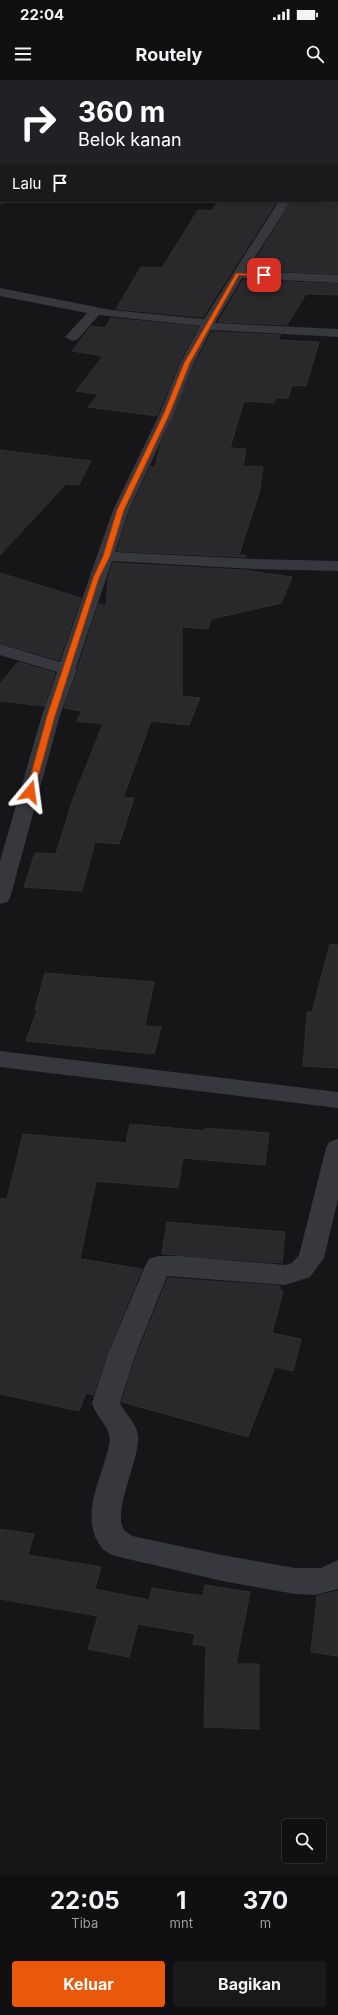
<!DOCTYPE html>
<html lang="id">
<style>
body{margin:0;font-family:Inter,sans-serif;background:#19191b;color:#f1f3f6;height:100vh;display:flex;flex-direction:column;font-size:15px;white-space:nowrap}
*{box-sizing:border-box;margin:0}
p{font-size:13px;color:#9c9d9f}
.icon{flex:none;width:22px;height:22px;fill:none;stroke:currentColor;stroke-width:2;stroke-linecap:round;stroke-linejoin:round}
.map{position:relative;height:1795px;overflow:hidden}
.sheet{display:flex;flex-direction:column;background:#101012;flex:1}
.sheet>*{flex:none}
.top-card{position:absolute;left:0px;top:0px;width:338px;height:122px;box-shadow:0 2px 6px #0003,0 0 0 1px #303032;background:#202124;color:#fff;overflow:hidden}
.tools{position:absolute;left:282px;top:1739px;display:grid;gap:8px}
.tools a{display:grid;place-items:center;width:44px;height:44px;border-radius:4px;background:#101012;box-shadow:0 2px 6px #0003,0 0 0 1px #303032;font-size:20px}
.pin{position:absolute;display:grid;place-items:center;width:34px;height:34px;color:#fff;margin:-17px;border-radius:8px;box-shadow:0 2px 6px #0006}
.me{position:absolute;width:44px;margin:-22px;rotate:16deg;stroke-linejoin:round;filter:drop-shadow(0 0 3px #0008)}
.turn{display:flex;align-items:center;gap:14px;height:84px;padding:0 12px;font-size:18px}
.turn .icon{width:52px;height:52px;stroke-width:2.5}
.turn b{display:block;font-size:28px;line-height:34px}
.then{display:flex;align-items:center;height:38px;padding:0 12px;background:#0003;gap:8px;font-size:15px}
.eta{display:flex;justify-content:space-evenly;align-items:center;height:68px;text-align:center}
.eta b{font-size:24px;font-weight:700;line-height:28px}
.button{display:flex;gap:8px;margin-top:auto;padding:8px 12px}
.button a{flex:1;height:46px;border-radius:4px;background:#ea580c;color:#fff;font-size:16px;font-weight:700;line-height:46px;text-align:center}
.button a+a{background:#19191b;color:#f1f3f6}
.status{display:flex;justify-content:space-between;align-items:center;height:28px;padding:0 20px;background:#101012;direction:ltr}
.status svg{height:11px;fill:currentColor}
header{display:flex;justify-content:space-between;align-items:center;height:52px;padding:0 12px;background:#101012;font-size:18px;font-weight:700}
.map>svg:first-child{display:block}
.building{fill:#29292c;stroke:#303034}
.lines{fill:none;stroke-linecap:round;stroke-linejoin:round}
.minor{fill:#37383d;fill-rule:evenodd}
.route{fill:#ea580c;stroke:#983908}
</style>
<div class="status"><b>22:04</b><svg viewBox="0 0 49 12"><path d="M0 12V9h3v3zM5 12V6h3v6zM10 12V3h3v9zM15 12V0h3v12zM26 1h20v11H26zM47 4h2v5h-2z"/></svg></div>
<header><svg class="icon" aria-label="menu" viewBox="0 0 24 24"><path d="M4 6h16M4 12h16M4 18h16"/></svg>Routely<svg class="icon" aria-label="search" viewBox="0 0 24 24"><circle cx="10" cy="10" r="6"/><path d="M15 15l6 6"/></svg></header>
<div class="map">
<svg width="338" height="1795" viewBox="0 0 338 1795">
<rect width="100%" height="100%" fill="#161618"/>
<!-- building -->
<path class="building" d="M 218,121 L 277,121 L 203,237 L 116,229 L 141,187 L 162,188 L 198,130 L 212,131 Z
M 292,121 L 338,124 L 338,194 L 249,190 Z
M 243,200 L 338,204 L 338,215 L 306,214 L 287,245 L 218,242 Z
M 111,238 L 198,247 L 179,282 L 157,336 L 88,327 L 99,314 L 76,311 L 103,276 L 72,271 L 91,246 L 105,248 Z
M 212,252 L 281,255 L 278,260 L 319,262 L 306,306 L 292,305 L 288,318 L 276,318 L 274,323 L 244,321 L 230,368 L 246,369 L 243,386 L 263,387 L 259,413 L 239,475 L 246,476 L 246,477 L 117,471 L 130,431 L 151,386 L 155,387 L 160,367 L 195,284 Z
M 0,370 L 91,381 L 79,405 L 66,404 L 0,475 Z
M 113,483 L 243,490 L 292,497 L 281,523 L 211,539 L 208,549 L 182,547 L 182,616 L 200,618 L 189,645 L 151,641 L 123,718 L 134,718 L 119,764 L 95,762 L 82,811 L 24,807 L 35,773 L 56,774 L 73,719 L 103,644 L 77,641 L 82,631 L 64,628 L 78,591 L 78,588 L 99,524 L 106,526 L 108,499 Z
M 0,493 L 81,518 L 59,580 L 0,563 Z
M 18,582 L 55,593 L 44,626 L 0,621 L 0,604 Z
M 330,864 L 338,865 L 338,988 L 303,986 L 307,932 L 312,932 Z
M 45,893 L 154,902 L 145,946 L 161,947 L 154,974 L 26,961 L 37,930 L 35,929 Z
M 130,1044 L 205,1051 L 205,1048 L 269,1053 L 265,1085 L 183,1078 L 178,1108 L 96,1101 L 80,1179 L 142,1189 L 106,1276 L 93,1315 L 86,1313 L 79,1331 L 0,1314 L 0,1118 L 7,1119 L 23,1054 L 126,1063 Z
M 167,1142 L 285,1152 L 282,1183 L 162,1174 Z
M 168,1198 L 280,1206 L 280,1210 L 283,1211 L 272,1253 L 301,1259 L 293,1291 L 275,1287 L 248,1357 L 122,1322 L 136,1277 Z
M 0,1449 L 34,1454 L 28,1475 L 101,1487 L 95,1509 L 149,1520 L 152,1508 L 203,1516 L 205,1505 L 250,1512 L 236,1584 L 259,1584 L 259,1649 L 204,1647 L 206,1566 L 193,1564 L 195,1554 L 138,1544 L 129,1577 L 88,1569 L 98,1536 L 0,1519 Z
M 338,1511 L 338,1576 L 311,1572 L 317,1516 Z"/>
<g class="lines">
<!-- minor -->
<path class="minor" d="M 227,0 L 239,0 L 240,1 L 228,1 Z
M 337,7 L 338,7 L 338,13 L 337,13 Z
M 0,34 L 1,34 L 1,41 L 0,41 Z
M 337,67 L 338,67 L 338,73 L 337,73 Z
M 337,115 L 338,115 L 338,121 L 336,121 Z
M 0,118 L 1,121 L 7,121 L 5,123 L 0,124 Z
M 279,121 L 291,121 L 246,191 L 338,195 L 338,203 L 242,198 L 215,243 L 338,249 L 338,257 L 211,250 L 194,283 L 174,333 L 129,430 L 115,472 L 254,479 L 338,481 L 338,491 L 254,489 L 112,481 L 76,588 L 77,590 L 60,635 L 10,818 L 7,822 L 0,824 L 0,781 L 42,635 L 57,592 L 0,575 L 0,564 L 60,582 L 113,430 L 160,333 L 180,283 L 200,246 L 99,235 L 77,260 L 72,261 L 65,257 L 87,233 L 0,216 L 0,208 L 111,230 L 204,239 Z
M 0,971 L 338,1012 L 338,1028 L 0,987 Z
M 338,1059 L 338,1119 L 324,1178 L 310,1197 L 285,1205 L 167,1196 L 135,1276 L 120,1323 C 125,1334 136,1342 138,1355 C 141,1378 110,1434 125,1451 L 132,1456 L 227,1476 L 295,1488 L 321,1488 L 338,1480 L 338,1509 L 315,1515 L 295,1514 L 227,1502 L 115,1476 C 111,1474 105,1472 102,1468 C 77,1437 104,1394 110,1361 C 110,1346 96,1337 92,1323 L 107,1276 L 145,1186 L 149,1179 L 158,1176 L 179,1176 L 285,1185 L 292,1183 L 299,1175 L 326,1068 L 329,1062 Z"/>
</g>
<!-- route -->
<path class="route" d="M 236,193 L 267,195 L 264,197 L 239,195 L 190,283 L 170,333 L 124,430 L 110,476 L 99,498 L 55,636 L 34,712 L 27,713 L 26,712 L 47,636 L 93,498 L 103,476 L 117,430 L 164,333 L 184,283 Z"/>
</svg>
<div class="tools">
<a><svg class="icon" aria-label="search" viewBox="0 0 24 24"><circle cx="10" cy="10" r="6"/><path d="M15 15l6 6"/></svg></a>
</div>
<div class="pin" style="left:264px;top:195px;background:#d93025"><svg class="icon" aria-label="arrive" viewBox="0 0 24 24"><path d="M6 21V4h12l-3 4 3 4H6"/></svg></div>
<svg class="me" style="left:30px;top:712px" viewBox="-20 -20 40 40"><path d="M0-17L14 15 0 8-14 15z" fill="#ea580c" stroke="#fff" stroke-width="4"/></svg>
<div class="top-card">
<div class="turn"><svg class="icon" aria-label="right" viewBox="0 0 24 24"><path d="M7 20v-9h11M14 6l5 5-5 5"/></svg><div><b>360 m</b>Belok kanan</div></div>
<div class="then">Lalu<svg class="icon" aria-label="arrive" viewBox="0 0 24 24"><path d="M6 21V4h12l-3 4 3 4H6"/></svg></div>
</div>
</div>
<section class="sheet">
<div class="eta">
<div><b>22:05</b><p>Tiba</p></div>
<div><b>1</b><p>mnt</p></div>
<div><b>370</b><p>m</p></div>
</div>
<div class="button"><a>Keluar</a><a>Bagikan</a></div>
</section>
